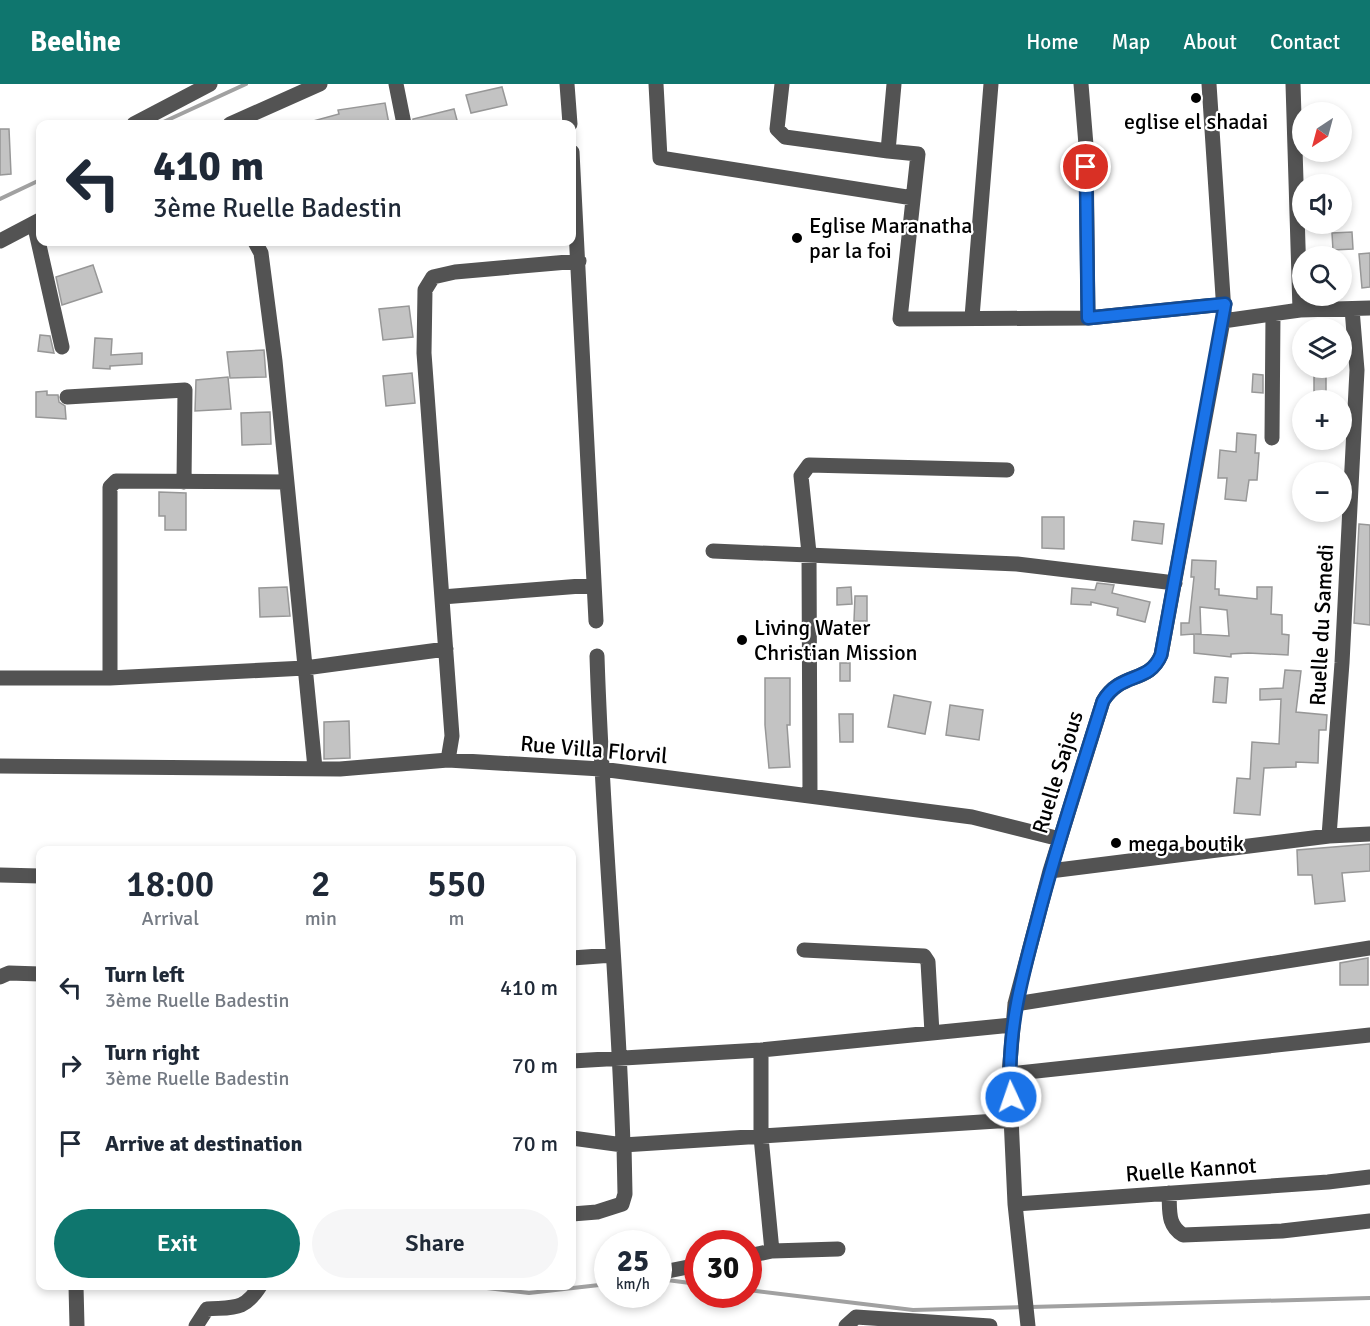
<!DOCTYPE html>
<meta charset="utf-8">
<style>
body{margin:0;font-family:Signika,sans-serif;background:#f6f6f7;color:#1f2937;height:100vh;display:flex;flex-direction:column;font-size:22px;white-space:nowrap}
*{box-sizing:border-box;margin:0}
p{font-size:20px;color:#747a83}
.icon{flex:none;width:33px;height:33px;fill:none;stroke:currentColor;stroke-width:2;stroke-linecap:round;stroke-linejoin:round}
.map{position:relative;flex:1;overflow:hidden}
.details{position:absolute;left:36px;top:762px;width:540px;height:444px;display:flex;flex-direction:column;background:#fff;border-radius:12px;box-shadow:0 3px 9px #0003}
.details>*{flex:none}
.guide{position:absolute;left:36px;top:36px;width:540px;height:126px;border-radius:12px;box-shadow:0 3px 9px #0003;background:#fff;color:#1f2937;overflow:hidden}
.needle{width:39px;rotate:216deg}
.controls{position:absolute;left:1292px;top:18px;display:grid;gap:12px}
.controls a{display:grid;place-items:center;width:60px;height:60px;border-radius:50%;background:#fff;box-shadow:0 3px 9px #0003;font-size:30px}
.speed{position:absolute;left:594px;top:1146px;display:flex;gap:12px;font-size:30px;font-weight:700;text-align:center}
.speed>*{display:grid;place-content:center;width:78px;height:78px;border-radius:50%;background:#fff;box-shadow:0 3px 9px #0003;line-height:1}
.speed small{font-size:15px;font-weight:400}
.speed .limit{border:9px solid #d22;background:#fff;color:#111}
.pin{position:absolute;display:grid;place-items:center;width:51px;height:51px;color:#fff;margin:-26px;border:3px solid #fff;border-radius:50%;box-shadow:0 2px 6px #0007}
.me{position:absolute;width:66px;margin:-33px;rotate:357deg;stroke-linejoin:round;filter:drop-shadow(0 0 4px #0008)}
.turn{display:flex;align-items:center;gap:21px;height:126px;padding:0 18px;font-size:27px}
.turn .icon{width:78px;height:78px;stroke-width:2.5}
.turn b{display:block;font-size:42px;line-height:51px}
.eta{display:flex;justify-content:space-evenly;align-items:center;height:102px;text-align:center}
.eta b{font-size:36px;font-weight:600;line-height:42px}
.cta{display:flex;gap:12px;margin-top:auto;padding:12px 18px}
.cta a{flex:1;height:69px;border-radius:36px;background:#0f766e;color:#fff;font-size:24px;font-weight:600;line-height:69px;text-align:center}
.cta a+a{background:#f6f6f7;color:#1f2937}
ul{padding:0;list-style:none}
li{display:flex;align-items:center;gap:18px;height:78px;padding:0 18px}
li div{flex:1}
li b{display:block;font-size:22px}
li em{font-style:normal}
header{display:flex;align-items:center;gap:36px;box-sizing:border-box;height:84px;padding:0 30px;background:#0f766e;color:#fff}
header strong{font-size:28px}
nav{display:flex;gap:33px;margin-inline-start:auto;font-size:21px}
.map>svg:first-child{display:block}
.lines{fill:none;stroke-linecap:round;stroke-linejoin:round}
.stream{stroke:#a1a1a1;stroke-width:4}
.building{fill:#c3c3c3;stroke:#979797;stroke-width:1.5;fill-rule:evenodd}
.minor{stroke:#535353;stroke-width:15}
.route-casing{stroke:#114b97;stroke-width:15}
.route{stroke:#1a73e8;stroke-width:10}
.poi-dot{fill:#000;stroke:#fff;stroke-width:2}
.labels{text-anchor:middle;stroke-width:4.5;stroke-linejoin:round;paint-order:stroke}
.poi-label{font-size:22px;fill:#000;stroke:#fff;text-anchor:start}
.street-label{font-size:22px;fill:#000;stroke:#fff}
</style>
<header>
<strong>Beeline</strong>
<nav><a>Home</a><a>Map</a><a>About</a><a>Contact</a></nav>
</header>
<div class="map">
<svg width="1370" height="1242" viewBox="0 0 1370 1242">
<rect width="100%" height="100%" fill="#fff"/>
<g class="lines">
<!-- stream -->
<path class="stream" d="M 159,40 L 246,0
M 0,115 L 40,96
M 659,1195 L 698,1200
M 470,1202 L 529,1209 L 608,1200
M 748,1206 L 913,1226 L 1023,1223
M 1030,1223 L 1370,1214"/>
</g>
<!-- building -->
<path class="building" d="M 502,3 L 507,21 L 471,29 L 466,11 Z
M 385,19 L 389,40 L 313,40 L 313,37 L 339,30 L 338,26 Z
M 454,25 L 458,40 L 413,40 L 413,35 Z
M 0,45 L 9,45 L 11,90 L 0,91 Z
M 1352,148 L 1353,165 L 1333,166 L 1332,149 Z
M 1370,169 L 1370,203 L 1362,204 L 1359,170 Z
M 93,181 L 102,208 L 62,221 L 56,193 Z
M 409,222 L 413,253 L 383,256 L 379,225 Z
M 40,251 L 50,252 L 54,269 L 38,267 Z
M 95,254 L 112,255 L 111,271 L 142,269 L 142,280 L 110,282 L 110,285 L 93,284 Z
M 264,266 L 266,293 L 230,294 L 227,268 Z
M 1314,287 L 1326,287 L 1326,316 L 1314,316 Z
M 412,289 L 415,319 L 386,322 L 383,292 Z
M 1253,290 L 1263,291 L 1263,309 L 1252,308 Z
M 228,293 L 231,325 L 195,327 L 196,296 Z
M 47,307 L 47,311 L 58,311 L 59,318 L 65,322 L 66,335 L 36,333 L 36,308 Z
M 270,328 L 271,360 L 242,361 L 241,329 Z
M 1237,349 L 1256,351 L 1255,369 L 1259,369 L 1257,396 L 1249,396 L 1246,417 L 1225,415 L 1227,394 L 1218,394 L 1220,366 L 1236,368 Z
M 159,408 L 186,409 L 186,446 L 165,446 L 165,432 L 159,432 Z
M 1042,433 L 1064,433 L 1064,465 L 1042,464 Z
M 1134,437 L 1164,440 L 1162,460 L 1132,456 Z
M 1359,440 L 1370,441 L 1370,541 L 1354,539 Z
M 1192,476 L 1216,477 L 1215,505 L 1219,505 L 1219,511 L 1257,515 L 1257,503 L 1272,503 L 1271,530 L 1282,531 L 1282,550 L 1289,551 L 1288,571 L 1248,569 L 1231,570 L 1231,573 L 1194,569 L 1194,550 L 1181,551 L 1181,539 L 1189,539 L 1194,493 L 1191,493 ZM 1200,523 L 1227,526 L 1229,552 L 1195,550 L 1201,550 Z
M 1097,499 L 1114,501 L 1112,509 L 1150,518 L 1145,538 L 1117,531 L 1118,524 L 1091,518 L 1091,521 L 1071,520 L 1072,504 L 1095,506 Z
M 287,503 L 290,532 L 260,533 L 259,504 Z
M 851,503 L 852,520 L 837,521 L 837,504 Z
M 855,512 L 867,512 L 867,537 L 854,537 Z
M 840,579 L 850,579 L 850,597 L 840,597 Z
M 1285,586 L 1301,587 L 1296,628 L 1327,631 L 1326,646 L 1319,646 L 1318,679 L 1296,678 L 1296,683 L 1264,684 L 1260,731 L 1234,729 L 1237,694 L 1250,695 L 1252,658 L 1279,660 L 1281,615 L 1260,616 L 1260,605 L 1283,604 Z
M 1215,593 L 1228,594 L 1226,619 L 1213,618 Z
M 765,594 L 790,594 L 790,641 L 787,641 L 790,683 L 769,684 L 765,641 Z
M 894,611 L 931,618 L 925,650 L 888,643 Z
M 950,621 L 983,626 L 979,656 L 946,651 Z
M 839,630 L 853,630 L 853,658 L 840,658 Z
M 349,637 L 350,674 L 324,675 L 324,638 Z
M 1370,760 L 1370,787 L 1342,789 L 1345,817 L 1315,820 L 1312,791 L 1298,791 L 1297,766 Z
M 1368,874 L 1368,901 L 1340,901 L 1340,879 Z"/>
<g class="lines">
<!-- minor -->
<path class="minor" d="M 396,0 L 404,40
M 567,0 L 570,40
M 656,0 L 660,74 L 913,114
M 782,0 L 777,45 L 785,53 L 888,67
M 894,0 L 888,67 L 918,70 L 900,235 L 1088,234
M 1081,0 L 1086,61 L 1088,234 L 1225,220
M 1209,0 L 1224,228
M 1293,0 L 1300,226
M 134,40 L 210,0
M 230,40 L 320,0
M 572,68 L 596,537
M 34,139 L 62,263
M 0,157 L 40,136
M 255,158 L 261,169 L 275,277 L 315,684
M 972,233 L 991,0
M 67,313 L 185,306 L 184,398
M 1272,354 L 1273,230
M 713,467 L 1017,480 L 1175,499
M 442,513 L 594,501
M 597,572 C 602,735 618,898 623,1061 L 1013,1036
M 0,594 L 110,594 L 305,584 L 446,565
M 110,594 L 110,403 L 116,397 L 287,398
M 448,676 L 452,652 L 424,269 L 425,206 L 433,193 L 455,188 L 579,177
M 0,682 L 340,685 L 448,676 L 601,685 L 972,733 L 1060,755
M 810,711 L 809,469 L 801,392 L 809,381 L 1007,386
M 1329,752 L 1342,579 L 1357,286 L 1352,225
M 1050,787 L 1329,752 L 1370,750
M 0,791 L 40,792
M 804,866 L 924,872 L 928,878 L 932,949
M 572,874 L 613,871
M 0,893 L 9,889 L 40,890
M 1015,920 L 1370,864
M 761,966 L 761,1053 L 772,1167
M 572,977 L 761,966 L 1012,941
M 1009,990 L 1370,951
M 572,1054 L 623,1061
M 1169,1109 C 1170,1127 1167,1141 1183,1151 L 1282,1147 L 1370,1137
M 1015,1120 L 1328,1098 L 1370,1093
M 572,1130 L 597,1128 L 622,1120 L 625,1110 L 624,1061
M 748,1172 L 772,1167 L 838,1165
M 658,1189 L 698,1181
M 76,1202 L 77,1242
M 196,1242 L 207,1225 C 234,1223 244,1227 260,1202
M 846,1242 L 856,1233 L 990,1242
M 1028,1242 L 1015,1120 L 1009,990 L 1015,920 L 1050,787 L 1103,617 C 1121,587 1149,600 1161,571 L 1223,237 L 1300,226 L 1370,224"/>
</g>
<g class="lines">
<!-- route casing -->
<g class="route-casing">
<path id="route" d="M 1011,1013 C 1006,952 1021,896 1037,837 C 1056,763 1080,690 1103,617 C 1121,587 1149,600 1161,571 L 1225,220 L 1088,234 L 1086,83"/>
</g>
<!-- route -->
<use href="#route" class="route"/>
</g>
<!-- markers -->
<g class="poi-dot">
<circle cx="1196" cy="14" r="6"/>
<circle cx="797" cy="154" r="6"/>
<circle cx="742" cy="556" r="6"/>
<circle cx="1116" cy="759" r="6"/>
</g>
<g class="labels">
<!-- poi labels -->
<g class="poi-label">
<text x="1196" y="45" text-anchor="middle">eglise el shadai</text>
<text x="809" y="149">Eglise Maranatha<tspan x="809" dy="25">par la foi</tspan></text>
<text x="754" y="551">Living Water<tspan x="754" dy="25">Christian Mission</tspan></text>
<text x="1128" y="767">mega boutik</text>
</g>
<!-- street labels -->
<g class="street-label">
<text transform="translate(1321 541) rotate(-87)" y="8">Ruelle du Samedi</text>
<text transform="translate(594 665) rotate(5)" y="8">Rue Villa Florvil</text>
<text transform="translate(1057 688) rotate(-73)" y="8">Ruelle Sajous</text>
<text transform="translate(1191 1085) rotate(-4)" y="8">Ruelle Kannot</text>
</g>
</g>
</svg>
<div class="controls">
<a><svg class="needle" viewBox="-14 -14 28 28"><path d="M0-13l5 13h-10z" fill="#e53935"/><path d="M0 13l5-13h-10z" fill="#747a83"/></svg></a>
<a><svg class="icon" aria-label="sound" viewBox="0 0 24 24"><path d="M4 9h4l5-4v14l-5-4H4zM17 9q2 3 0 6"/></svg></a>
<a><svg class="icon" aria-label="search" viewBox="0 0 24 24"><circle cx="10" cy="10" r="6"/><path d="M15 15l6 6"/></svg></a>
<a><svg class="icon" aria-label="layers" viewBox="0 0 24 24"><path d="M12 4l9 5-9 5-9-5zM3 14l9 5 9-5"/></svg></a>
<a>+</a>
<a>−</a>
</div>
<div class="speed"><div>25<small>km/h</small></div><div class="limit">30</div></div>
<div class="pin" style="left:1086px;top:83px;background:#d93025"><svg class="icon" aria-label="arrive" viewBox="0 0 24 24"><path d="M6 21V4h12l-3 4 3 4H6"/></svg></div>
<svg class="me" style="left:1011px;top:1013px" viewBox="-20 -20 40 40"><circle r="17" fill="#1a73e8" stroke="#fff" stroke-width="3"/><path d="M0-11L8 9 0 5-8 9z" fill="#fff"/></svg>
<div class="guide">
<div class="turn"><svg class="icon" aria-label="left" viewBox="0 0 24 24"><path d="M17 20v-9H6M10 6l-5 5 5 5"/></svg><div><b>410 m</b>3ème Ruelle Badestin</div></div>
</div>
<section class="details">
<div class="eta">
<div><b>18:00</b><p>Arrival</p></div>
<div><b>2</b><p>min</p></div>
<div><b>550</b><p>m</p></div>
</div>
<ul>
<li><svg class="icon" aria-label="left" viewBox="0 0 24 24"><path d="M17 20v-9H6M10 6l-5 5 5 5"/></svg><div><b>Turn left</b><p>3ème Ruelle Badestin</p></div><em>410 m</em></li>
<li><svg class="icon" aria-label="right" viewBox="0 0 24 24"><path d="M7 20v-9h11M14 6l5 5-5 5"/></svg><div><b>Turn right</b><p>3ème Ruelle Badestin</p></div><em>70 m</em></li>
<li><svg class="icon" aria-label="arrive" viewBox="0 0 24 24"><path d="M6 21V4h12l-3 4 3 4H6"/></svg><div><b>Arrive at destination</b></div><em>70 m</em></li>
</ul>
<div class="cta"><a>Exit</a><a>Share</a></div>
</section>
</div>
